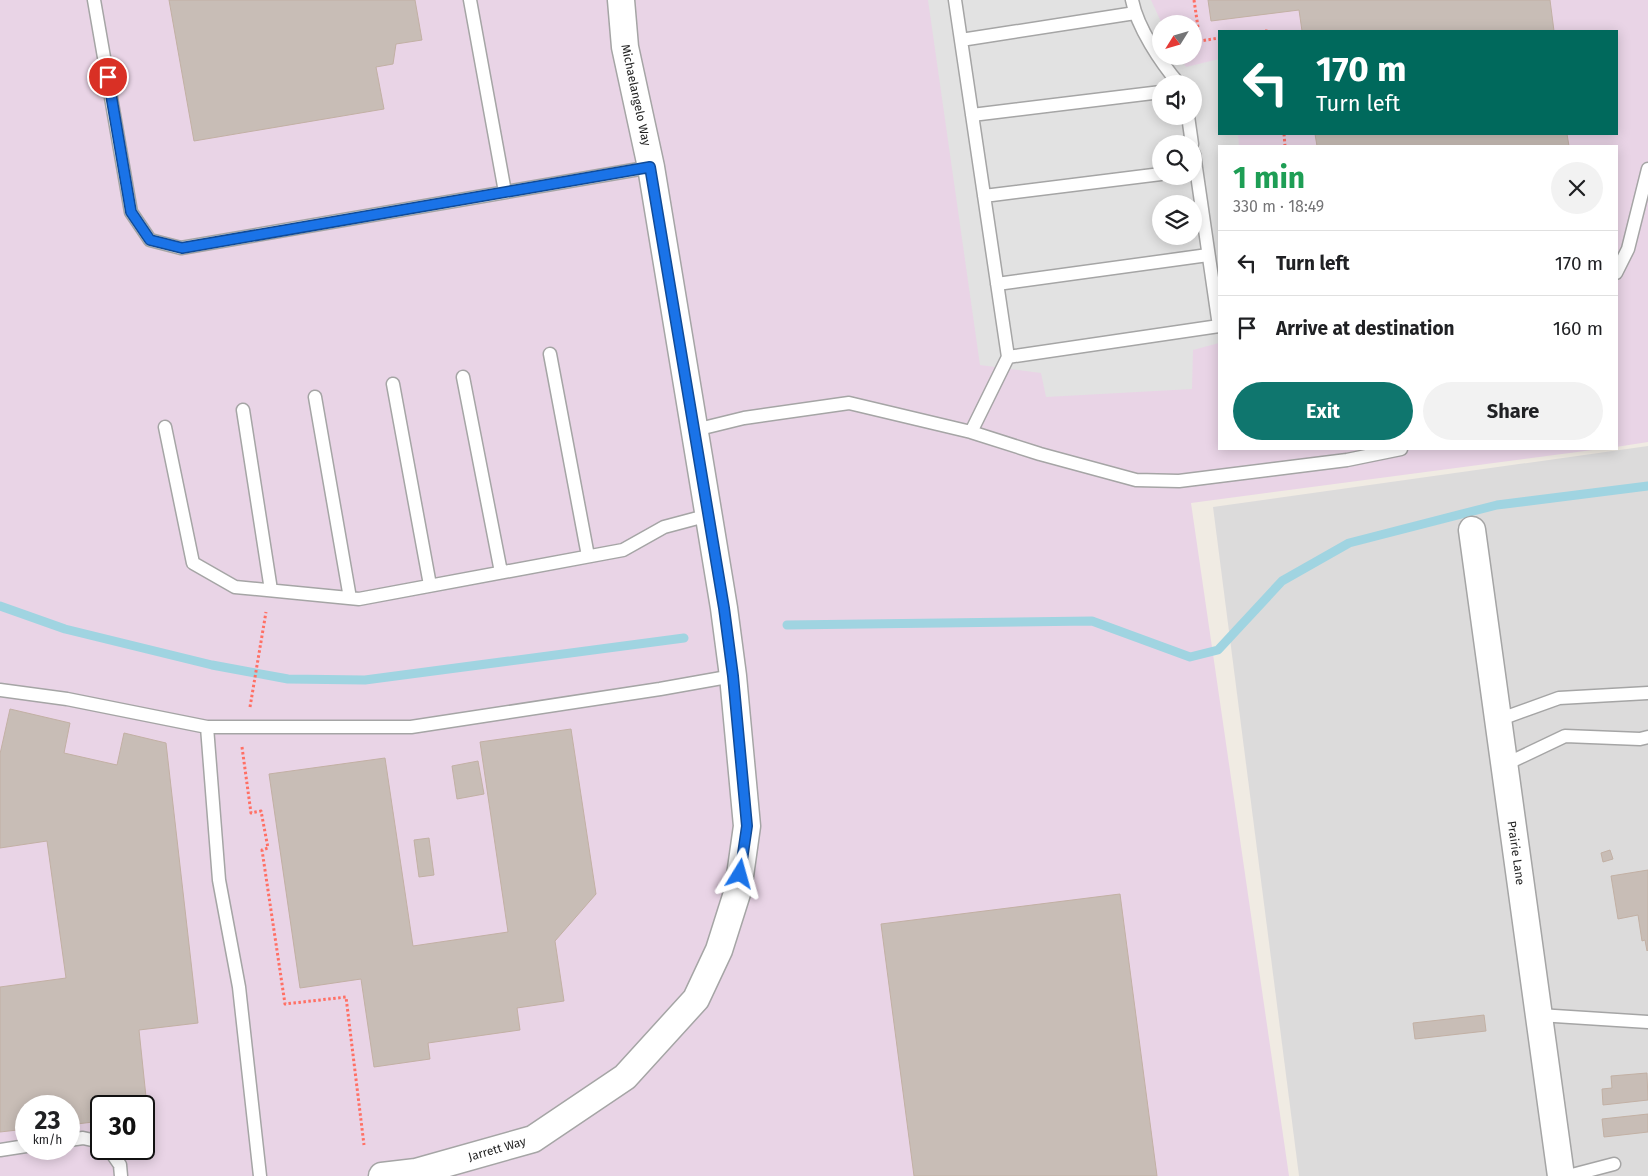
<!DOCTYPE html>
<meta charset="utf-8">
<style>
body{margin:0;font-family:"Fira Sans",sans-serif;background:#f2f2f2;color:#202124;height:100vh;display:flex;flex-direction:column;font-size:19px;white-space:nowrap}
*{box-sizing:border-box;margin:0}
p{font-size:16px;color:#757577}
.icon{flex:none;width:28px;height:28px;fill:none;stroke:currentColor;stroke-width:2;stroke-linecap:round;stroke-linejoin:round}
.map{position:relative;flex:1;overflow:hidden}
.panel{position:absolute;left:1218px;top:145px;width:400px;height:305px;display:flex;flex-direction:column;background:#fff;border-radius:0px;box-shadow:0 2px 12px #0003}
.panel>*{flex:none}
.banner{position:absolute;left:1218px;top:30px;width:400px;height:105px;border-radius:0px;box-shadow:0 2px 12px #0003;background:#00695c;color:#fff;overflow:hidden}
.needle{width:32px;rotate:233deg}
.controls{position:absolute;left:1152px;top:15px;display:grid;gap:10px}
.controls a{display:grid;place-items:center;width:50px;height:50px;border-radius:50%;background:#fff;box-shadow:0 2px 12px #0003;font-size:25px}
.speed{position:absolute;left:15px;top:1095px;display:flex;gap:10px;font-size:25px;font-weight:700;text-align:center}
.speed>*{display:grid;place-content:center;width:65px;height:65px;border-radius:50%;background:#fff;box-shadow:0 2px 12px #0003;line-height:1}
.speed small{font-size:12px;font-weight:400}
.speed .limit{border:2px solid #111;border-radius:8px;background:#fff;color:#111}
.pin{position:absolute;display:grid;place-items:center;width:42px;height:42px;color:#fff;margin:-21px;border:2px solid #fff;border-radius:50%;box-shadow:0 1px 5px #0007}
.me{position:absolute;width:55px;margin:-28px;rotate:8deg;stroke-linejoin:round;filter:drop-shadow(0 0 4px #0008)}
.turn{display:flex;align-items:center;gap:18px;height:105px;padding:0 15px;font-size:22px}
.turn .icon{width:65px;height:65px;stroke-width:2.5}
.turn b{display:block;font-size:35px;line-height:42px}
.round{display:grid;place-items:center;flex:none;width:52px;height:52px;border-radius:26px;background:#f2f2f2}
.headline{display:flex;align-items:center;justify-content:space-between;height:85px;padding:0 15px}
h1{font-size:30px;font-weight:700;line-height:38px;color:#1e9e55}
.cta{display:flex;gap:10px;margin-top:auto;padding:10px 15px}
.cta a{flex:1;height:58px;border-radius:30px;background:#0f766e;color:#fff;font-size:20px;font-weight:700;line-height:58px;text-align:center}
.cta a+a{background:#f2f2f2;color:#202124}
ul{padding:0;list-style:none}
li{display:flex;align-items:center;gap:15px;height:65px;padding:0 15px;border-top:1px solid #e0e0e0}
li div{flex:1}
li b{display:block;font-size:19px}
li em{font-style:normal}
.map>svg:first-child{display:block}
.residential{fill:#dcdbdb}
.industrial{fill:#e9d4e6;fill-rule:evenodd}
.parking{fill:#e2e2e2;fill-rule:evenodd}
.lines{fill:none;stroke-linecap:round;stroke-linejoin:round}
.stream{stroke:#a0d4e1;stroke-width:9}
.building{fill:#c8bdb6;stroke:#c2b0a4}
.lane-casing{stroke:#a5a5a5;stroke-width:15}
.street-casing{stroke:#a5a5a5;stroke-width:29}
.path{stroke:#ff6f64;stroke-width:3;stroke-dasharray:2.5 2.5;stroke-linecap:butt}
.lane{stroke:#fff;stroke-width:12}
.street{stroke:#fff;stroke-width:26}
.route-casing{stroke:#114b97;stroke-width:12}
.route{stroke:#1a73e8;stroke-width:9}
.labels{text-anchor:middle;stroke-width:5;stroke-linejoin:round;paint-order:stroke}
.street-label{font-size:12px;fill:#1e1e1e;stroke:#fff}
</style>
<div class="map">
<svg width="1648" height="1176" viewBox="0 0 1648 1176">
<rect width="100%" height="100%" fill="#f0ebe3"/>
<!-- residential -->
<path class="residential" d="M 1648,446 L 1648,1176 L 1299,1176 L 1213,507 Z"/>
<!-- industrial -->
<path class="industrial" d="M 0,0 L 1648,0 L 1648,442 L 1616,447 L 1616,146 L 1219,146 L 1219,449 L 1600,449 L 1191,503 L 1289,1176 L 0,1176 ZM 1161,24 L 1194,24 L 1194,56 L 1161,56 ZM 1219,31 L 1616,31 L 1616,134 L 1219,134 ZM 1161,84 L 1194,84 L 1194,116 L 1161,116 ZM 1161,144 L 1194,144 L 1194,176 L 1161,176 ZM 1161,204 L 1194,204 L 1194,236 L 1161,236 ZM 26,1106 L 69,1106 L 69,1149 L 26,1149 ZM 101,1106 L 144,1106 L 144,1149 L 101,1149 Z"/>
<!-- parking -->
<path class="parking" d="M 928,0 L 1151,0 L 1162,24 L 1161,56 L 1180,56 L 1186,67 L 1219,59 L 1219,134 L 1238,134 L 1239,146 L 1219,146 L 1219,343 L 1193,350 L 1192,389 L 1046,397 L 1041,373 L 980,365 ZM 1161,84 L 1194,84 L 1194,116 L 1161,116 ZM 1161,144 L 1194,144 L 1194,176 L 1161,176 ZM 1161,204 L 1194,204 L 1194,236 L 1161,236 Z"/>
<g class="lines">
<!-- stream -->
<path class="stream" d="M 0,606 L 65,629 L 212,665 L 288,679 L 365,680 L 684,638
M 787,625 L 1092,621 L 1190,657 L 1218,650 L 1282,581 L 1349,543 L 1497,505 L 1648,486"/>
</g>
<!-- building -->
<path class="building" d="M 169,0 L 415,0 L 422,40 L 396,44 L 393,64 L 376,67 L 384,109 L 194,141 Z
M 1208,0 L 1550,0 L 1554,31 L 1302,31 L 1299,10 L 1211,21 Z
M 1315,134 L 1567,134 L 1569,146 L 1317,146 Z
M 10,709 L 70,723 L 64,753 L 117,765 L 124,733 L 166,743 L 198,1023 L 139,1030 L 148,1116 L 144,1116 L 144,1106 L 101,1106 L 101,1121 L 69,1125 L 69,1106 L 26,1106 L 26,1129 L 0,1132 L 0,987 L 66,978 L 47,841 L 0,848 L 0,754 Z
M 571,729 L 596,894 L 555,941 L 564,1001 L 517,1008 L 520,1030 L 428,1043 L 430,1059 L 374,1067 L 361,979 L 300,988 L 269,774 L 385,758 L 413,946 L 508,932 L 480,742 Z
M 478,761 L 484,794 L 457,799 L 452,766 Z
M 429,838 L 434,875 L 419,877 L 414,840 Z
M 1610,850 L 1613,859 L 1603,862 L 1601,853 Z
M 1648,870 L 1648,950 L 1647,951 L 1645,940 L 1642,941 L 1638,915 L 1618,919 L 1611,876 Z
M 1120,894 L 1157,1176 L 914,1176 L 881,924 Z
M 1484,1015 L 1486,1031 L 1415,1039 L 1413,1023 Z
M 1647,1073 L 1648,1100 L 1603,1105 L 1602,1089 L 1612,1088 L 1611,1076 Z
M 1648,1114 L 1648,1132 L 1604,1137 L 1602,1119 Z"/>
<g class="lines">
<!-- lane casing -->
<g class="lane-casing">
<path id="lane" d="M 94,0 L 131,212 L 150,240 L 181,248 L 651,167
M 470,0 L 505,192
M 1132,0 C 1137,27 1161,63 1179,84
M 961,40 L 1135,13
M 972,115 L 1161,92
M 1188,116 L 1192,144
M 984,196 L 1161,174
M 1616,273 L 1628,249 L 1648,169
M 997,284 L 1208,255
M 550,354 L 588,556
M 1008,357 L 1219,326 L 1194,154
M 463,377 L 501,572
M 393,384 L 430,585
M 315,397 L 350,598
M 243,410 L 271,590
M 165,427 L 193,563 L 235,587 L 359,599 L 623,550 L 664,527 L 709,515
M 695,430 L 744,418 L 849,403 L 971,432 L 1008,357 L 955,0
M 971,432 L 1040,454 L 1136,480 L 1179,481 L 1347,460 L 1401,449
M 0,690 L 67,699 L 207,727 L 411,727 L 660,689 L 733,676
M 1498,720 L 1559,698 L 1648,693
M 207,727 L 219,880 L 239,987 L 260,1176
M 1504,765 L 1565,736 L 1640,739 L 1648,737
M 1539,1015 L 1648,1022
M 69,1140 L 83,1138 L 101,1142
M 109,1149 L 120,1165 L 121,1176
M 0,1150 L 26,1146
M 1568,1176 L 1614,1164"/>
</g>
<!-- street casing -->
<g class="street-casing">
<path id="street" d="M 1472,530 L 1561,1176
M 382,1176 L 416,1172 L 533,1139 L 625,1077 L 696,999 L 719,950 L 738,890 L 747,826 L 733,676 L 724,608 L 651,167 L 625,47 L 621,0"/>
</g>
<!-- path -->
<path class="path" d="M 1194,0 L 1200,41 L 1219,38
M 1265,31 L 1269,31
M 1284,134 L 1285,146
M 250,707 L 266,612
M 242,747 L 251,813 L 261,811 L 268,848 L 262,850 L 285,1004 L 346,997 L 364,1145"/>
<!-- lane -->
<use href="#lane" class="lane"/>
<!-- street -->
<use href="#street" class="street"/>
</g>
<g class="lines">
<!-- route casing -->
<g class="route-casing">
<path id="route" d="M 108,77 L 131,212 L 150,240 L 182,248 L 650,167 L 724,608 L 733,676 L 747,826 L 740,874"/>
</g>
<!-- route -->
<use href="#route" class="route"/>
</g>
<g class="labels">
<!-- street labels -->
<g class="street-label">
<text transform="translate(636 95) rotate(78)" y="4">Michaelangelo Way</text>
<text transform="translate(1516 853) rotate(82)" y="4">Prairie Lane</text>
<text transform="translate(497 1149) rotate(-16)" y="4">Jarrett Way</text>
</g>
</g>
</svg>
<div class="controls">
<a><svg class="needle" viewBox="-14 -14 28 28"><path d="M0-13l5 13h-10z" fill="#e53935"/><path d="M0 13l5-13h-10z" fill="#757577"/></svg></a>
<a><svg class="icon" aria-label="sound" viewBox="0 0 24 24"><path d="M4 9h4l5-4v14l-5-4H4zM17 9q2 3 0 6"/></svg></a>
<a><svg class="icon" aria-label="search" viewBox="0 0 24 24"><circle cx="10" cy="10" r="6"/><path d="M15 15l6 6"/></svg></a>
<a><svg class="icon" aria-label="layers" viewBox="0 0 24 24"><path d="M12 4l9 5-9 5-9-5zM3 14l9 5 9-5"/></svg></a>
</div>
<div class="speed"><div>23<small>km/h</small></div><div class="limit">30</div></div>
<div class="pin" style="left:108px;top:77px;background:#d93025"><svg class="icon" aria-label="arrive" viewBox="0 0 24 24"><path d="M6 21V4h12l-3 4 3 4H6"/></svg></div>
<svg class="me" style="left:740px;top:874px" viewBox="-20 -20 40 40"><path d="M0-17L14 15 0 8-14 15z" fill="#1a73e8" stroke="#fff" stroke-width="4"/></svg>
<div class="banner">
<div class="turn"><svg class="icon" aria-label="left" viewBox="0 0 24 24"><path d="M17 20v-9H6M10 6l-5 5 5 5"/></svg><div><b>170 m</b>Turn left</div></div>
</div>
<section class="panel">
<div class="headline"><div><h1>1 min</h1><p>330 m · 18:49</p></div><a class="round"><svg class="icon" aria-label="close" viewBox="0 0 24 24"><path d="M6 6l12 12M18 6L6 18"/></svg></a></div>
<ul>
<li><svg class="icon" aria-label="left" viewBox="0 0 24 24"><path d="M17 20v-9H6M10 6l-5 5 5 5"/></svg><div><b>Turn left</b></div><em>170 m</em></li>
<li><svg class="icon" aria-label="arrive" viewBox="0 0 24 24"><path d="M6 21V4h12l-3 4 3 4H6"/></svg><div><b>Arrive at destination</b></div><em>160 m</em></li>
</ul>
<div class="cta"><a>Exit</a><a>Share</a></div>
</section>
</div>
